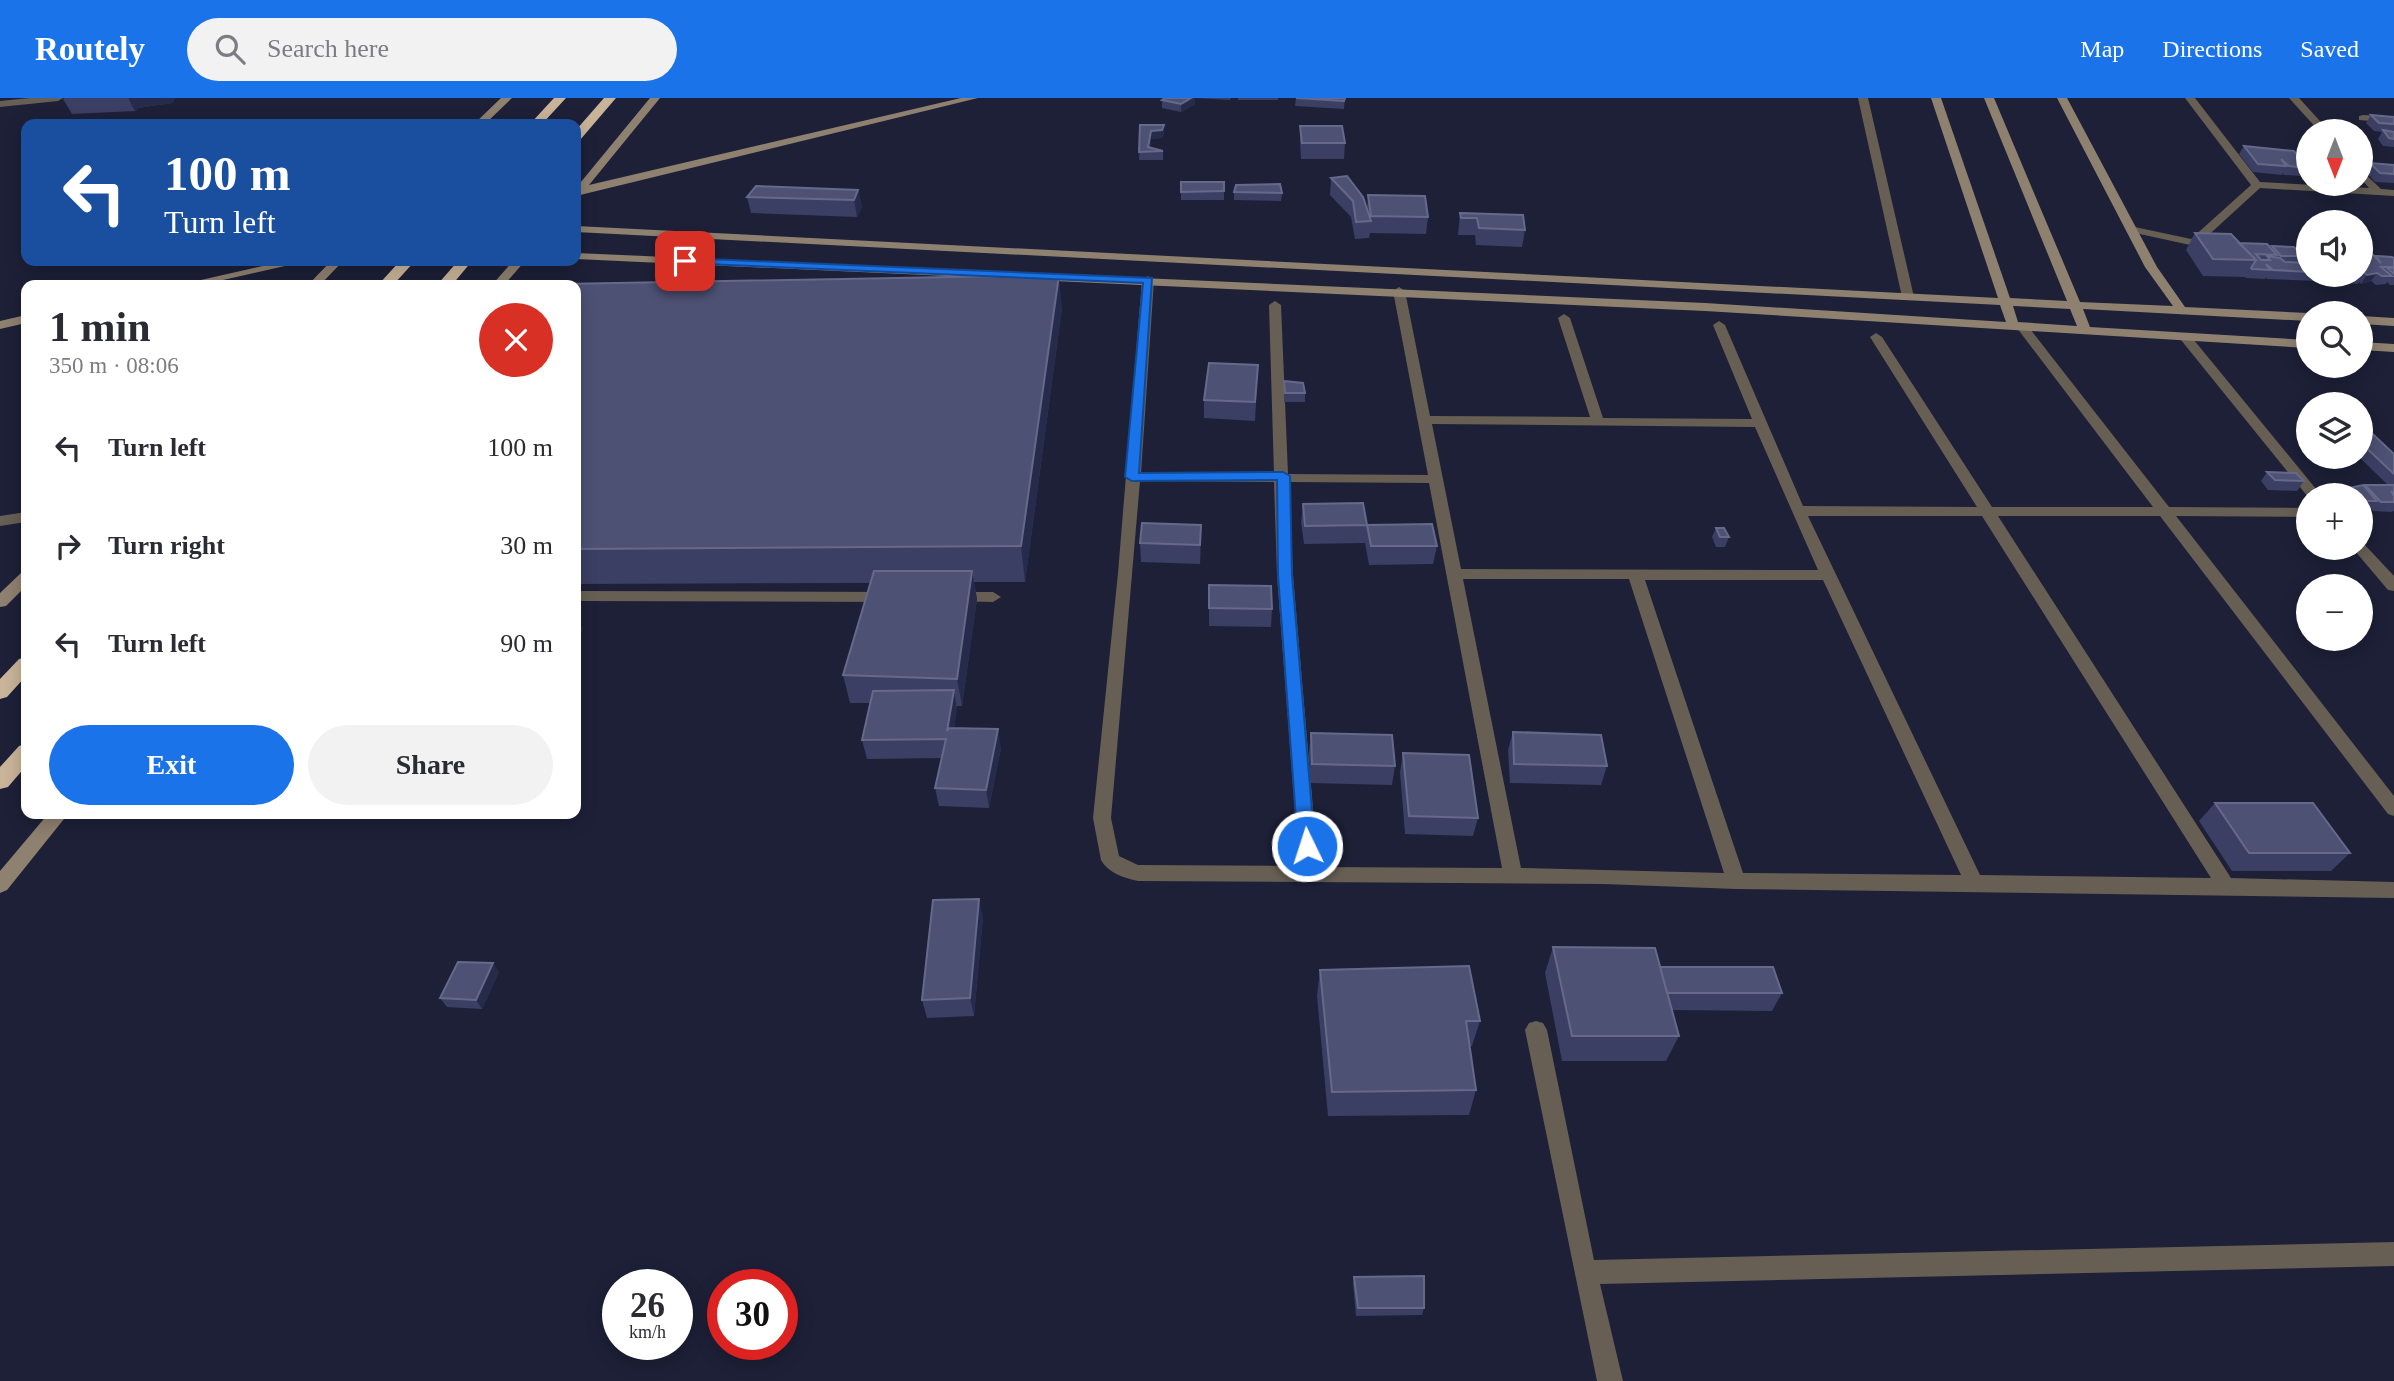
<!DOCTYPE html>
<meta charset="utf-8">
<style>
body{margin:0;font-family:Georgia,serif;background:#f2f2f3;color:#2b2b33;height:100vh;display:flex;flex-direction:column;font-size:26px;white-space:nowrap}
*{box-sizing:border-box;margin:0}
p{font-size:23px;color:#7c7c81}
.icon{flex:none;width:38px;height:38px;fill:none;stroke:currentColor;stroke-width:2;stroke-linecap:round;stroke-linejoin:round}
.map{position:relative;flex:1;overflow:hidden}
.panel{position:absolute;left:21px;top:182px;width:560px;height:539px;display:flex;flex-direction:column;background:#fff;border-radius:14px;box-shadow:0 4px 18px #0003}
.panel>*{flex:none}
.top-card{position:absolute;left:21px;top:21px;width:560px;height:147px;border-radius:14px;box-shadow:0 4px 18px #0003;background:#1a4fa0;color:#fff;overflow:hidden}
.needle{width:46px;rotate:180deg}
.controls{position:absolute;left:2296px;top:21px;display:grid;gap:14px}
.controls a{display:grid;place-items:center;width:77px;height:77px;border-radius:50%;background:#fff;box-shadow:0 4px 18px #0003;font-size:35px}
.speed{position:absolute;left:602px;top:1171px;display:flex;gap:14px;font-size:35px;font-weight:700;text-align:center}
.speed>*{display:grid;place-content:center;width:91px;height:91px;border-radius:50%;background:#fff;box-shadow:0 4px 18px #0003;line-height:1}
.speed small{font-size:18px;font-weight:400}
.speed .limit{border:10px solid #d22;background:#fff;color:#111}
.pin{position:absolute;display:grid;place-items:center;width:60px;height:60px;color:#fff;margin:-30px;border-radius:14px;box-shadow:0 4px 10px #0006}
.me{position:absolute;width:77px;margin:-38px;rotate:356deg;stroke-linejoin:round;filter:drop-shadow(0 0 5px #0008)}
.turn{display:flex;align-items:center;gap:24px;height:147px;padding:0 28px;font-size:32px}
.turn .icon{width:91px;height:91px;stroke-width:2.5}
.turn b{display:block;font-size:49px;line-height:60px}
.round{display:grid;place-items:center;flex:none;width:74px;height:74px;border-radius:37px;background:#f2f2f3}
.overview{display:flex;align-items:center;justify-content:space-between;height:119px;padding:0 28px}
h1{font-size:42px;font-weight:700;line-height:52px}
.primary-button{display:flex;gap:14px;margin-top:auto;padding:14px 28px}
.primary-button a{flex:1;height:80px;border-radius:42px;background:#1a73e8;color:#fff;font-size:28px;font-weight:700;line-height:80px;text-align:center}
.primary-button a+a{background:#f2f2f3;color:#2b2b33}
ul{padding:0;list-style:none}
li{display:flex;align-items:center;gap:21px;height:98px;padding:0 28px}
li div{flex:1}
li b{display:block;font-size:26px}
li em{font-style:normal}
header{display:flex;align-items:center;gap:42px;box-sizing:border-box;height:98px;padding:0 35px;background:#1a73e8;color:#fff}
header strong{font-size:33px}
nav{display:flex;gap:38px;margin-inline-start:auto;font-size:24px}
.search{width:490px;height:63px;background:#f2f2f3;display:flex;align-items:center;gap:18px;box-sizing:border-box;padding:0 24px;border-radius:38px;color:#7c7c81;font-size:26px}
.map>svg:first-child{display:block}
.lines{fill:none;stroke-linecap:round;stroke-linejoin:round}
.lane{fill:#675f54;fill-rule:evenodd}
.street{fill:#675f54;fill-rule:evenodd}
.secondary{fill:#8f8170;fill-rule:evenodd}
.highway{fill:#c9b499;fill-rule:evenodd}
.wall{fill:#3b3f64}
.shaded-wall{fill:#272b4b}
.building{fill:#4d5174;stroke:#666989;stroke-width:2}
.route{fill:#1a73e8;stroke:#114b97;stroke-width:2}
</style>
<header>
<strong>Routely</strong>
<div class="search"><svg class="icon" aria-label="search" viewBox="0 0 24 24"><circle cx="10" cy="10" r="6"/><path d="M15 15l6 6"/></svg>Search here</div>
<nav><a>Map</a><a>Directions</a><a>Saved</a></nav>
</header>
<div class="map">
<svg width="2394" height="1283" viewBox="0 0 2394 1283">
<rect width="100%" height="100%" fill="#1d2037"/>
<g class="lines">
<!-- lane -->
<path class="lane" d="M 1858,0 L 1868,0 L 1914,199 L 1912,202 L 1902,199 Z
M 576,493 L 891,494 L 899,499 L 891,504 L 576,503 Z
M 954,494 L 993,494 L 1001,499 L 993,504 L 948,503 L 946,499 L 948,495 Z"/>
<!-- street -->
<path class="street" d="M 30,0 L 63,0 L 58,3 L 0,9 L 0,3 Z
M 2185,0 L 2195,0 L 2260,84 L 2369,90 L 2361,81 L 2361,72 L 2381,91 L 2394,92 L 2394,98 L 2260,90 L 2202,143 L 2210,147 L 2204,150 L 2126,133 L 2126,129 L 2130,128 L 2191,141 L 2251,87 Z
M 2289,0 L 2299,0 L 2329,33 L 2319,33 Z
M 2363,17 L 2394,19 L 2394,25 L 2359,22 L 2359,18 Z
M 1148,178 L 1154,182 L 1141,375 L 1274,376 L 1269,207 L 1275,203 L 1281,207 L 1288,376 L 1428,377 L 1393,193 L 1399,189 L 1405,193 L 1430,318 L 1590,319 L 1558,220 L 1564,216 L 1570,220 L 1603,320 L 1752,321 L 1713,227 L 1719,223 L 1725,227 L 1803,408 L 1977,409 L 1870,239 L 1876,235 L 1882,239 L 1992,409 L 2153,409 L 2017,230 L 2027,227 L 2169,409 L 2308,410 L 2308,419 L 2176,418 L 2394,698 L 2394,718 L 2388,716 L 2160,418 L 1998,418 L 2231,780 L 2394,784 L 2394,800 L 1736,791 L 1603,786 L 1138,783 C 1124,780 1108,775 1101,762 L 1093,720 L 1118,475 L 1142,182 ZM 1432,326 L 1755,329 L 1818,472 L 1461,471 ZM 1140,383 L 1274,384 L 1277,477 L 1299,768 L 1138,767 L 1119,758 L 1111,720 ZM 1289,384 L 1429,385 L 1502,770 L 1318,769 L 1293,477 ZM 1808,418 L 1982,418 L 2211,780 L 1980,777 ZM 1463,481 L 1629,481 L 1724,775 L 1521,770 ZM 1645,482 L 1823,482 L 1961,777 L 1743,775 Z
M 2185,235 L 2189,236 L 2321,397 L 2308,399 L 2181,242 L 2181,236 Z
M 26,414 L 26,424 L 0,428 L 0,418 Z
M 2361,445 L 2365,447 L 2394,478 L 2394,493 L 2388,492 L 2355,453 L 2353,450 L 2361,450 Z
M 1536,923 L 1543,925 L 1547,932 L 1594,1162 L 2394,1144 L 2394,1168 L 1600,1186 L 1623,1283 L 1597,1283 L 1525,932 L 1529,925 Z"/>
<!-- secondary -->
<path class="secondary" d="M 501,0 L 512,0 L 485,26 L 474,26 Z
M 650,0 L 660,0 L 589,87 L 961,0 L 978,0 L 576,98 L 576,90 Z
M 1931,0 L 1941,0 L 2010,200 L 2067,203 L 1984,0 L 1994,0 L 2080,204 L 2173,208 L 2145,169 L 2057,0 L 2067,0 L 2157,169 L 2185,209 L 2308,215 L 2308,223 L 2083,211 L 2090,229 L 2308,242 L 2308,250 L 1705,213 L 576,161 L 576,155 L 1705,205 L 2006,224 L 2000,207 L 576,134 L 576,128 L 1998,200 ZM 2013,208 L 2070,211 L 2077,228 L 2018,224 Z
M 285,163 L 307,163 L 201,187 L 179,187 Z
M 331,163 L 343,163 L 320,187 L 308,187 Z
M 513,163 L 525,163 L 504,187 L 492,187 Z
M 26,217 L 26,225 L 0,231 L 0,223 Z
M 2361,218 L 2394,220 L 2394,228 L 2361,226 Z
M 2361,244 L 2394,246 L 2394,254 L 2361,252 Z
M 26,474 L 26,488 L 6,508 L 0,509 L 0,495 L 21,475 Z
M 48,716 L 68,716 L 7,792 L 0,795 L 0,773 Z"/>
<!-- highway -->
<path class="highway" d="M 554,0 L 566,0 L 542,26 L 530,26 Z
M 604,0 L 616,0 L 580,42 L 576,43 L 576,32 Z
M 400,163 L 415,163 L 393,187 L 378,187 Z
M 458,163 L 472,163 L 452,187 L 437,187 Z
M 26,559 L 26,578 L 7,599 L 0,601 L 0,581 L 19,561 Z
M 26,646 L 26,668 L 8,689 L 0,691 L 0,669 L 19,648 Z"/>
</g>
<!-- wall -->
<path class="wall" d="M 64,0 L 175,0 L 172,5 L 138,10 L 135,13 L 72,16 L 63,1 Z
M 1195,0 L 1231,0 L 1230,2 Z
M 1238,0 L 1278,0 L 1278,2 L 1238,2 Z
M 1296,0 L 1345,0 L 1344,11 L 1295,8 Z
M 1162,2 L 1195,6 L 1181,14 L 1162,10 Z
M 2371,17 L 2394,19 L 2394,49 L 2383,48 L 2378,41 L 2382,34 L 2374,33 L 2366,25 Z
M 1140,27 L 1164,27 L 1164,35 L 1162,40 L 1151,41 L 1150,49 L 1163,53 L 1163,62 L 1139,62 Z
M 1300,28 L 1345,45 L 1344,61 L 1301,61 L 1300,44 Z
M 2244,48 L 2308,70 L 2302,78 L 2284,77 L 2282,75 L 2282,77 L 2253,74 L 2239,56 Z
M 2370,65 L 2394,67 L 2394,85 L 2375,84 L 2365,73 Z
M 1331,80 L 1367,111 L 1368,97 L 1428,119 L 1426,136 L 1370,135 L 1369,140 L 1355,141 L 1351,119 L 1330,97 Z
M 1181,84 L 1224,84 L 1224,102 L 1181,102 Z
M 858,92 L 862,109 L 857,119 L 751,115 L 747,99 Z
M 1234,94 L 1282,95 L 1281,103 L 1234,102 Z
M 1460,115 L 1525,132 L 1522,149 L 1476,147 L 1475,137 L 1458,137 Z
M 2195,135 L 2239,145 L 2271,150 L 2272,148 L 2298,153 L 2299,151 L 2308,151 L 2308,177 L 2352,177 L 2351,178 L 2352,177 L 2361,177 L 2361,156 L 2375,159 L 2376,158 L 2394,160 L 2394,187 L 2390,187 L 2387,184 L 2386,186 L 2376,187 L 2371,183 L 2361,186 L 2359,184 L 2358,186 L 2347,185 L 2343,181 L 2341,184 L 2267,181 L 2266,179 L 2265,181 L 2246,180 L 2245,179 L 2203,178 L 2186,152 Z
M 576,187 L 1062,210 L 1025,484 L 974,484 L 977,501 L 962,608 L 957,608 L 954,630 L 1001,650 L 989,710 L 939,708 L 935,690 L 942,660 L 867,661 L 862,642 L 870,605 L 850,605 L 843,577 L 871,485 L 576,486 Z
M 1284,283 L 1305,295 L 1305,304 L 1284,304 Z
M 1257,286 L 1255,323 L 1204,320 L 1204,302 Z
M 2361,325 L 2394,356 L 2394,413 L 2391,414 L 2373,413 L 2371,411 L 2370,413 L 2361,412 L 2361,397 L 2332,397 L 2335,393 L 2364,388 L 2365,387 L 2388,387 L 2359,359 L 2361,359 Z
M 2267,374 L 2304,383 L 2297,393 L 2268,392 L 2261,383 Z
M 1303,406 L 1437,448 L 1433,466 L 1369,467 L 1365,445 L 1304,446 L 1301,424 Z
M 1716,430 L 1729,439 L 1725,449 L 1716,449 L 1712,439 Z
M 1140,445 L 1201,446 L 1200,466 L 1141,464 Z
M 2331,450 L 2351,450 L 2333,452 Z
M 1209,487 L 1272,511 L 1271,529 L 1209,528 Z
M 1513,634 L 1607,668 L 1601,687 L 1510,685 L 1508,652 Z
M 1311,635 L 1395,668 L 1392,687 L 1310,685 L 1309,654 Z
M 1403,655 L 1478,720 L 1473,738 L 1405,736 L 1400,674 Z
M 2215,705 L 2350,755 L 2331,773 L 2232,773 L 2199,723 Z
M 983,819 L 974,918 L 927,920 L 922,902 Z
M 1553,849 L 1660,869 L 1782,895 L 1772,913 L 1672,912 L 1679,938 L 1666,963 L 1562,963 L 1545,875 Z
M 1320,872 L 1480,923 L 1472,948 L 1470,948 L 1476,992 L 1469,1017 L 1328,1018 L 1317,898 Z
M 499,874 L 482,911 L 447,909 L 440,900 Z
M 1354,1179 L 1424,1210 L 1422,1217 L 1356,1218 L 1353,1186 Z"/>
<!-- shaded-wall -->
<path class="shaded-wall" d="M 128,0 L 175,0 L 172,5 L 138,10 L 135,13 Z
M 1191,0 L 1195,0 L 1195,6 L 1181,14 L 1181,6 Z
M 1164,27 L 1164,35 L 1162,40 L 1151,41 L 1149,54 L 1148,49 L 1151,33 Z
M 858,92 L 862,109 L 857,119 L 854,102 Z
M 2377,175 L 2371,183 L 2361,186 L 2367,177 Z
M 1059,177 L 1062,210 L 1025,484 L 1021,448 Z
M 1201,427 L 1201,446 L 1200,466 L 1200,447 Z
M 972,473 L 977,501 L 962,608 L 957,581 Z
M 576,516 L 583,531 L 576,548 Z
M 954,592 L 957,611 L 951,651 L 947,633 Z
M 998,631 L 1001,650 L 989,710 L 986,692 Z
M 979,801 L 983,819 L 974,918 L 970,900 Z
M 493,865 L 499,874 L 482,911 L 476,902 Z"/>
<!-- building -->
<path class="building" d="M 1165,0 L 1191,0 L 1181,6 L 1162,2 Z
M 1296,0 L 1345,0 L 1344,3 Z
M 2371,17 L 2394,19 L 2394,26 L 2379,25 Z
M 1140,27 L 1164,27 L 1162,32 L 1151,33 L 1148,49 L 1163,53 L 1139,54 Z
M 1300,28 L 1342,28 L 1345,45 L 1302,45 Z
M 2383,32 L 2394,34 L 2394,41 L 2389,40 Z
M 2244,48 L 2294,53 L 2308,70 L 2289,68 L 2281,61 L 2286,68 L 2258,66 Z
M 2370,65 L 2394,67 L 2394,76 L 2380,75 Z
M 1347,78 L 1363,99 L 1371,123 L 1356,124 L 1353,103 L 1331,80 Z
M 1181,84 L 1224,84 L 1224,93 L 1181,94 Z
M 1280,86 L 1282,95 L 1234,94 L 1236,87 Z
M 756,88 L 858,92 L 854,102 L 747,99 Z
M 1368,97 L 1425,98 L 1428,119 L 1371,118 Z
M 1460,115 L 1523,117 L 1525,132 L 1479,130 L 1477,120 L 1461,120 Z
M 2195,135 L 2231,136 L 2256,162 L 2213,161 Z
M 2239,145 L 2267,146 L 2277,157 L 2256,156 L 2261,162 L 2270,162 L 2267,158 L 2280,160 L 2285,164 L 2308,165 L 2308,174 L 2273,172 L 2266,166 L 2270,172 L 2252,171 L 2251,170 L 2256,162 Z
M 2272,148 L 2294,149 L 2304,158 L 2281,158 Z
M 2299,151 L 2308,151 L 2308,163 Z
M 2371,155 L 2381,165 L 2376,158 L 2392,159 L 2394,160 L 2394,169 L 2381,169 L 2392,178 L 2382,178 L 2377,175 L 2367,177 L 2361,171 L 2361,156 Z
M 2387,170 L 2394,170 L 2394,176 Z
M 1059,177 L 1021,448 L 576,451 L 576,187 L 508,187 Z
M 1209,265 L 1258,267 L 1255,304 L 1204,302 Z
M 1284,283 L 1303,285 L 1305,295 L 1285,295 Z
M 2361,325 L 2394,356 L 2394,376 L 2361,345 Z
M 2267,374 L 2296,375 L 2304,383 L 2275,382 Z
M 2363,387 L 2377,403 L 2361,403 L 2361,397 L 2343,397 L 2335,393 Z
M 2365,387 L 2394,387 L 2394,397 L 2391,393 L 2394,398 L 2394,404 L 2381,404 Z
M 1363,405 L 1367,427 L 1305,428 L 1303,406 Z
M 1142,425 L 1201,427 L 1200,447 L 1140,445 Z
M 1432,426 L 1437,448 L 1371,448 L 1367,427 Z
M 1716,430 L 1724,430 L 1729,439 L 1720,439 Z
M 874,473 L 972,473 L 957,581 L 843,577 Z
M 1209,487 L 1271,488 L 1272,511 L 1209,510 Z
M 954,592 L 947,633 L 949,630 L 998,631 L 986,692 L 935,690 L 946,641 L 862,642 L 873,593 Z
M 1513,634 L 1601,637 L 1607,668 L 1514,666 Z
M 1311,635 L 1392,637 L 1395,668 L 1312,666 Z
M 1403,655 L 1469,657 L 1478,720 L 1409,718 Z
M 2215,705 L 2313,705 L 2350,755 L 2249,755 Z
M 979,801 L 970,900 L 922,902 L 933,802 Z
M 1553,849 L 1655,850 L 1679,938 L 1572,938 Z
M 458,864 L 493,865 L 476,902 L 440,900 Z
M 1469,868 L 1480,923 L 1466,923 L 1476,992 L 1332,994 L 1320,872 Z
M 1660,869 L 1773,869 L 1782,895 L 1667,895 Z
M 1424,1178 L 1424,1210 L 1358,1210 L 1354,1179 Z"/>
<!-- route -->
<path class="route" d="M 685,160 L 1152,180 L 1139,375 L 1283,374 L 1290,378 L 1292,477 L 1315,748 L 1313,753 L 1301,753 L 1298,748 L 1278,477 L 1277,382 L 1132,383 L 1125,379 L 1143,185 L 681,165 L 681,160 Z"/>
</svg>
<div class="controls">
<a><svg class="needle" viewBox="-14 -14 28 28"><path d="M0-13l5 13h-10z" fill="#e53935"/><path d="M0 13l5-13h-10z" fill="#7c7c81"/></svg></a>
<a><svg class="icon" aria-label="sound" viewBox="0 0 24 24"><path d="M4 9h4l5-4v14l-5-4H4zM17 9q2 3 0 6"/></svg></a>
<a><svg class="icon" aria-label="search" viewBox="0 0 24 24"><circle cx="10" cy="10" r="6"/><path d="M15 15l6 6"/></svg></a>
<a><svg class="icon" aria-label="layers" viewBox="0 0 24 24"><path d="M12 4l9 5-9 5-9-5zM3 14l9 5 9-5"/></svg></a>
<a>+</a>
<a>−</a>
</div>
<div class="speed"><div>26<small>km/h</small></div><div class="limit">30</div></div>
<div class="pin" style="left:685px;top:163px;background:#d93025"><svg class="icon" aria-label="arrive" viewBox="0 0 24 24"><path d="M6 21V4h12l-3 4 3 4H6"/></svg></div>
<svg class="me" style="left:1307px;top:748px" viewBox="-20 -20 40 40"><circle r="17" fill="#1a73e8" stroke="#fff" stroke-width="3"/><path d="M0-11L8 9 0 5-8 9z" fill="#fff"/></svg>
<div class="top-card">
<div class="turn"><svg class="icon" aria-label="left" viewBox="0 0 24 24"><path d="M17 20v-9H6M10 6l-5 5 5 5"/></svg><div><b>100 m</b>Turn left</div></div>
</div>
<section class="panel">
<div class="overview"><div><h1>1 min</h1><p>350 m · 08:06</p></div><a class="round" style="background:#d93025;color:#fff"><svg class="icon" aria-label="close" viewBox="0 0 24 24"><path d="M6 6l12 12M18 6L6 18"/></svg></a></div>
<ul>
<li><svg class="icon" aria-label="left" viewBox="0 0 24 24"><path d="M17 20v-9H6M10 6l-5 5 5 5"/></svg><div><b>Turn left</b></div><em>100 m</em></li>
<li><svg class="icon" aria-label="right" viewBox="0 0 24 24"><path d="M7 20v-9h11M14 6l5 5-5 5"/></svg><div><b>Turn right</b></div><em>30 m</em></li>
<li><svg class="icon" aria-label="left" viewBox="0 0 24 24"><path d="M17 20v-9H6M10 6l-5 5 5 5"/></svg><div><b>Turn left</b></div><em>90 m</em></li>
</ul>
<div class="primary-button"><a>Exit</a><a>Share</a></div>
</section>
</div>
